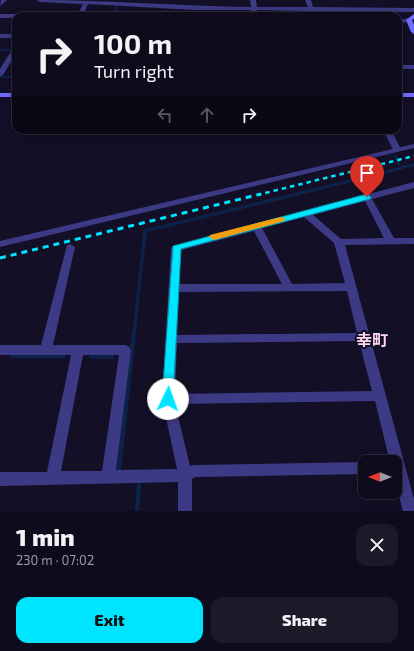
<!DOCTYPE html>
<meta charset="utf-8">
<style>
body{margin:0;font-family:"Exo 2","Noto Sans JP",sans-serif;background:#1c1929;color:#f1f3f6;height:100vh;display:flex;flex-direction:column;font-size:15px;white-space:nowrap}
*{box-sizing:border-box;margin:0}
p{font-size:13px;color:#9b9ba3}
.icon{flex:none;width:22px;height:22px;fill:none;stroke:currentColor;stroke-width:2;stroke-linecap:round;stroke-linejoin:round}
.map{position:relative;height:511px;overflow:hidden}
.panel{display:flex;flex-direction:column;background:#0e0b1c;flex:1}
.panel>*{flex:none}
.top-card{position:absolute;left:12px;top:12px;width:390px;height:122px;border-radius:12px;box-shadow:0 2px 10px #0003,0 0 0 1px #2e2b3b;background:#0e0b1c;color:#f1f3f6;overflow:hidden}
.needle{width:26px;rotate:270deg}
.tools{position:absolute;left:358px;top:455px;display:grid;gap:8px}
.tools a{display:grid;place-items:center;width:44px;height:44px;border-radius:8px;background:#0e0b1c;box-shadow:0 2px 10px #0003,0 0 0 1px #2e2b3b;font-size:20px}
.pin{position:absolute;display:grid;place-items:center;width:34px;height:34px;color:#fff;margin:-41px -17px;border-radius:50% 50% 50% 0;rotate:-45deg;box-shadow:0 0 4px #0007}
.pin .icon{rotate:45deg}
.me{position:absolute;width:44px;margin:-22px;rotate:3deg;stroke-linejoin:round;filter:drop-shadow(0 0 3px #0008)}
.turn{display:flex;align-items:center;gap:14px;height:84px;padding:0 16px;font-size:18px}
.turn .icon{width:52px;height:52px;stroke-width:2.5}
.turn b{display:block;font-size:28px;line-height:34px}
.lanes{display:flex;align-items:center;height:38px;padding:0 16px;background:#0003;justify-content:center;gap:20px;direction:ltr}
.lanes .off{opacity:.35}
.round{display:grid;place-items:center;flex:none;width:42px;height:42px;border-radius:12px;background:#1c1929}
.overview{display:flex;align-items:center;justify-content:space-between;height:68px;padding:0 16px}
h1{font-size:24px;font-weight:800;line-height:30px}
.action{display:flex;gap:8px;margin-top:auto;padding:8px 16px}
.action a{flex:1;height:46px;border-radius:12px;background:#00e5ff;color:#111;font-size:16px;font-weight:800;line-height:46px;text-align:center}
.action a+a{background:#1c1929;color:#f1f3f6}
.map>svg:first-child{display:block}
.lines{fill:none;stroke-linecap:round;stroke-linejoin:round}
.stream-far3{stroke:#0c2248;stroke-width:2}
.stream-far2{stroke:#0c2248;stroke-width:3}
.stream-far1{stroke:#0c2248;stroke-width:3.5}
.stream{stroke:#0c2248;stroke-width:4.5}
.minor{fill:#3d3a85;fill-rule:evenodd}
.tertiary{fill:#3d3a85;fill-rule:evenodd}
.secondary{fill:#6f6bff;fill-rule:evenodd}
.rail-far1{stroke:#00e5ff;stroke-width:2.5;stroke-dasharray:4.5 4;stroke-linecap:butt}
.rail{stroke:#00e5ff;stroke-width:3;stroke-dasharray:6 5;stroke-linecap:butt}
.route{fill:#00e5ff;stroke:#0095a6}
.slow{fill:#f59e0b}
.labels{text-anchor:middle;stroke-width:4;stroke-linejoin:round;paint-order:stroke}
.quarter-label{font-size:16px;font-weight:bold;fill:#ffd6f0;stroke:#130f26}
</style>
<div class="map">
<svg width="414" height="511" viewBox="0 0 414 511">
<rect width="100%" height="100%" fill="#130f26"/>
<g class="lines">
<!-- stream-far3 -->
<path class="stream-far3" d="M 113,16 L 116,6
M 0,50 L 12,50
M 2,77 L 16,77"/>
<!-- stream-far2 -->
<path class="stream-far2" d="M 395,155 L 399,164
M 402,167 L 414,165
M 293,195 L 402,168"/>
<!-- stream-far1 -->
<path class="stream-far1" d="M 134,334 L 145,231 L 297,194"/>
<!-- stream -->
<path class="stream" d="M 12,356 L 64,356
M 91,356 L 112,357
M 119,468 L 134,333
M 137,511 L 139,485"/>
<!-- minor -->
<path class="minor" d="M 1,0 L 7,0 L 0,6 Z
M 37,0 C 108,0 179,6 251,7 L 250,0 L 256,0 L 257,7 L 308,7 L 305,0 L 311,0 L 313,7 L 414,8 L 414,12 L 314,11 L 316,16 L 310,16 L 309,11 L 257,10 L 258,16 L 252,16 L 251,10 L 194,10 L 88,4 L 83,16 L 77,16 L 83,4 L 40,2 Z
M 0,14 L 16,14 L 19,16 L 16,16 L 16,18 L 0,18 Z
M 409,18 L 411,19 L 411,21 L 398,24 L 398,20 Z
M 0,34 L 16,34 L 16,38 L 0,38 Z
M 16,46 L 16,53 L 3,75 L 0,77 L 0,69 L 13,48 Z
M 398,65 L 414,65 L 414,69 L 398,69 Z
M 383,130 L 391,130 L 401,149 L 400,151 L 394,151 Z
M 414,182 L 414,188 L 372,199 L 394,238 L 414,238 L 414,244 L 345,245 L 414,499 L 414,511 L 403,511 L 395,481 L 395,462 L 390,462 L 375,401 L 175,404 L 190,466 L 194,465 L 365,462 L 365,474 L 195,477 L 192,479 L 192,511 L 178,511 L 178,482 L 0,486 L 0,472 L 47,472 L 71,355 L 0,355 L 0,345 L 41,345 L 67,245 L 70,244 L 75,247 L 53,345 L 125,345 L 129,347 L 131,350 L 116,470 L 177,469 L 162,399 L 171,248 L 173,246 ZM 365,201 L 384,238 L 341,239 L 313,215 ZM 304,217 L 334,243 L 345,283 L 292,284 L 262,228 ZM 254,231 L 282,284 L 179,284 L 181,250 ZM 347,291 L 357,333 L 177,335 L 179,292 ZM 359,341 L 372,391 L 175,394 L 177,343 ZM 83,355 L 119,355 L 102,471 L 61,471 Z"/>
<!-- tertiary -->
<path class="tertiary" d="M 414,144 L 414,148 L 0,247 L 0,241 Z"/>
<!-- secondary -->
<path class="secondary" d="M 414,14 L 414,19 L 412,20 L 414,25 L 414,34 L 411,32 L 406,20 Z
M 0,93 L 16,93 L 16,97 L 0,97 Z
M 398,93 L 414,93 L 414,97 L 398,97 Z"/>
<!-- rail-far1 -->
<path class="rail-far1" d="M 257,195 L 414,156"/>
<!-- rail -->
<path class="rail" d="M 0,258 L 261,194"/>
</g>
<!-- route -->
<path class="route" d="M 367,194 L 371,197 L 370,199 L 181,249 L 173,399 L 172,402 L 168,404 L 164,402 L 162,399 L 173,246 Z"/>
<!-- slow -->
<path class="slow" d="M 281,217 L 284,218 L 285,219 L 284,221 L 214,240 L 209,237 L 210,235 Z"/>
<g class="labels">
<!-- quarter labels -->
<g class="quarter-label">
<text x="372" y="346">幸町</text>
</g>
</g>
</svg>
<div class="tools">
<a><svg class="needle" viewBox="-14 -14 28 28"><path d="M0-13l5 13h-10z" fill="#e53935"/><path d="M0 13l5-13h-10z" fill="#9b9ba3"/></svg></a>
</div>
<div class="pin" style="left:367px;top:197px;background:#d93025"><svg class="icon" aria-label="arrive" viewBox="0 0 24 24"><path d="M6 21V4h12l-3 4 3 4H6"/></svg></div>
<svg class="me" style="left:168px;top:399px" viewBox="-20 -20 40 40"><circle r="19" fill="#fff"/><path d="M0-13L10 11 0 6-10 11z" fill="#00e5ff"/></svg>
<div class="top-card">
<div class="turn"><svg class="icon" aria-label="right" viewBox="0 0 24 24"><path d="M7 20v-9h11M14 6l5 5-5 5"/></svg><div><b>100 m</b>Turn right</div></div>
<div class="lanes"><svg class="icon off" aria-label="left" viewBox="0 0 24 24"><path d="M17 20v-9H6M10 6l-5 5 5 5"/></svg><svg class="icon off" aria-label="ahead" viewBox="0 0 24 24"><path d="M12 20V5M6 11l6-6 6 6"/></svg><svg class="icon" aria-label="right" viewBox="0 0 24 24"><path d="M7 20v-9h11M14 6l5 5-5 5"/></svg></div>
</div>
</div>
<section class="panel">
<div class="overview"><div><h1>1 min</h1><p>230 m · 07:02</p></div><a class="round"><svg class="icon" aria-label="close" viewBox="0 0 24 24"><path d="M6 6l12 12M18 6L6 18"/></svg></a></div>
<div class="action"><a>Exit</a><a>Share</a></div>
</section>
